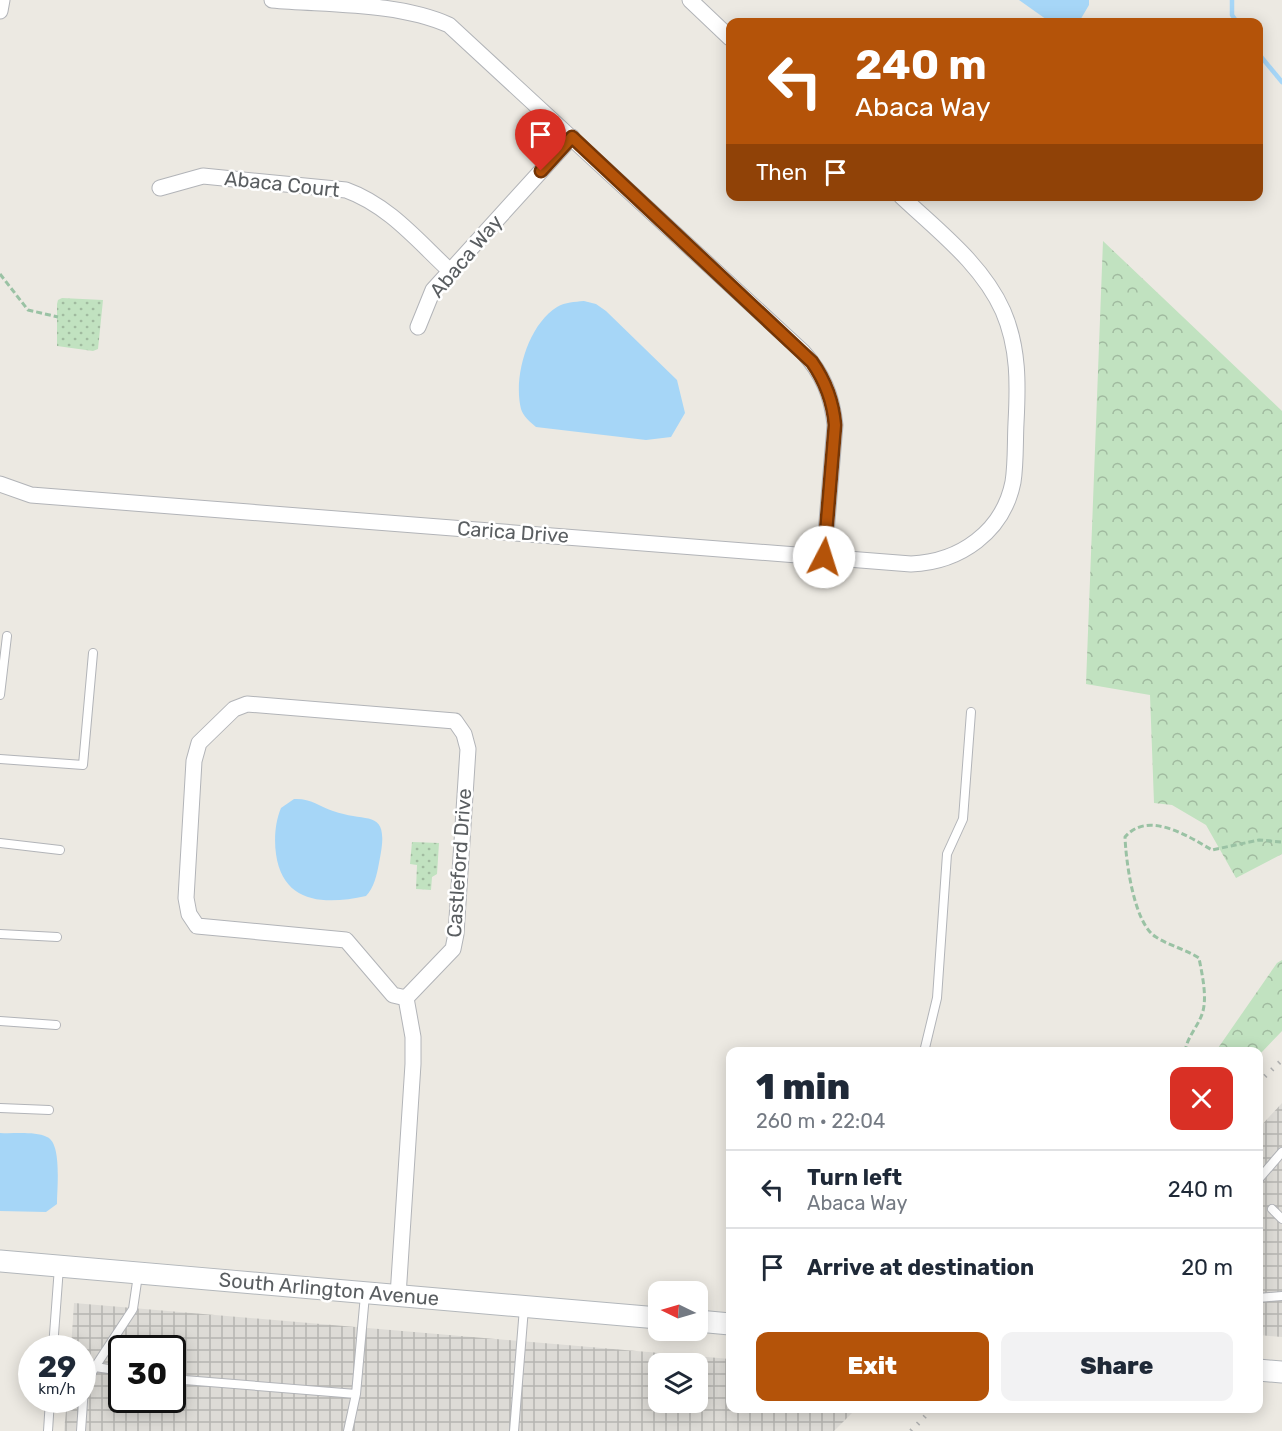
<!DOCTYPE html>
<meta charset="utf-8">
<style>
body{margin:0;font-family:Rubik,sans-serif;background:#f2f2f3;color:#1f2937;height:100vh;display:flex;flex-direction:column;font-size:22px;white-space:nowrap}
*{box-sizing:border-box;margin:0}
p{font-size:20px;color:#747a83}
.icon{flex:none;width:33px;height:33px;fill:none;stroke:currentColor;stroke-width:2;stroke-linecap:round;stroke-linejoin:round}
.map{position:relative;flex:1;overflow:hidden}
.side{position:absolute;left:726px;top:1047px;width:537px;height:366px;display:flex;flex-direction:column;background:#fff;border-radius:12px;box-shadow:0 3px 15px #0003}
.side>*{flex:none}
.hud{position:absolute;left:726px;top:18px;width:537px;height:183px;border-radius:12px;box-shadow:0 3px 15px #0003;background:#b45309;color:#fff;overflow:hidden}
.needle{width:39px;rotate:275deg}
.fabs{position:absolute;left:648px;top:1281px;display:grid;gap:12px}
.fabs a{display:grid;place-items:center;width:60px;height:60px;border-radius:12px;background:#fff;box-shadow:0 3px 15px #0003;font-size:30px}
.speed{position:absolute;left:18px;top:1335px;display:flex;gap:12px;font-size:30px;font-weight:700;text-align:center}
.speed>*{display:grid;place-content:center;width:78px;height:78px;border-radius:50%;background:#fff;box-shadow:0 3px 15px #0003;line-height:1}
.speed small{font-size:15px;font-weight:400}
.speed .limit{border:3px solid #111;border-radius:9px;background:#fff;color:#111}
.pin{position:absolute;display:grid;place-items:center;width:51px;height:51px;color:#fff;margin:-62px -26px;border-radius:50% 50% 50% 0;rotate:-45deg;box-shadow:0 0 6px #0007}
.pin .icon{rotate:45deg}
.me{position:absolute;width:66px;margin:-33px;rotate:5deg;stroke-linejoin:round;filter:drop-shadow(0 0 4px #0008)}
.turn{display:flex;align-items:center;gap:21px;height:126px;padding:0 30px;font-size:27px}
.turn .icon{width:78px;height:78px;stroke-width:2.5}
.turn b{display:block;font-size:42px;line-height:51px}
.then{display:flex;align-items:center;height:57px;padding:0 30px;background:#0003;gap:12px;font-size:22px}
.round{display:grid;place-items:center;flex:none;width:63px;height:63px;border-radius:12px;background:#f2f2f3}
.headline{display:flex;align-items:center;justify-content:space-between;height:102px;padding:0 30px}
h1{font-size:36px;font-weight:800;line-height:45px}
.primary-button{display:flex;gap:12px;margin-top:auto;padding:12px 30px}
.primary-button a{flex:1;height:69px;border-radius:12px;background:#b45309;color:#fff;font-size:24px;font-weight:800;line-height:69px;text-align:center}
.primary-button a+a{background:#f2f2f3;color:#1f2937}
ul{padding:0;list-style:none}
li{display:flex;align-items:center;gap:18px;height:78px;padding:0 30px;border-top:2px solid #e0e1e3}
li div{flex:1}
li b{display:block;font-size:22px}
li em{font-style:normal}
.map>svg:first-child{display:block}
.industrial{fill:url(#industrial-grid);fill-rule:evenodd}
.forest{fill:url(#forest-crowns)}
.park{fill:url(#park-dots)}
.water{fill:#a6d6f7}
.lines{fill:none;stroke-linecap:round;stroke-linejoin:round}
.stream{stroke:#a6d6f7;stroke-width:4.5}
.service-casing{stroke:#b2b4b8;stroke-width:10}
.minor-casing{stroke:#b2b4b8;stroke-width:17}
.secondary-casing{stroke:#b3b7bb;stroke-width:23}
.path{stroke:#9ac2a4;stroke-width:3;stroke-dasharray:6 3;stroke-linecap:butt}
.service{stroke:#fff;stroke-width:8}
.minor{stroke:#fff;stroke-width:15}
.secondary{stroke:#fff;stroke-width:21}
.rail{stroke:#b0b1b1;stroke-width:4.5;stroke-dasharray:1.5 8;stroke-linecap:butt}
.route-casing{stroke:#753606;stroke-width:15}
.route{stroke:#b45309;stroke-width:10}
.labels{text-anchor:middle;stroke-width:5;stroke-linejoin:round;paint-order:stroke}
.street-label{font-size:20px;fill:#5a5e61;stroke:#fff}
</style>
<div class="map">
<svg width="1282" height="1431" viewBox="0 0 1282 1431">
<defs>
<pattern id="industrial-grid" width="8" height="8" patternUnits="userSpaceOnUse" patternTransform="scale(1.5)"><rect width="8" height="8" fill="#dddbd6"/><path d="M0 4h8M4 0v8" fill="none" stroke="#b6b5b1"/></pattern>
<pattern id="forest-crowns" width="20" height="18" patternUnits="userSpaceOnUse" patternTransform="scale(1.5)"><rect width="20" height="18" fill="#c1e2c0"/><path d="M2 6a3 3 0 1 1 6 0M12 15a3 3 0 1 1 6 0" fill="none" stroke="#a0ba9f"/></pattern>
<pattern id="park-dots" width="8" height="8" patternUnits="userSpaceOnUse" patternTransform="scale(1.5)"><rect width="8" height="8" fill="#c1e2c0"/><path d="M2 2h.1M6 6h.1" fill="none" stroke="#a0ba9f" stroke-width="1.8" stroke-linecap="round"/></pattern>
</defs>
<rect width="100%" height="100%" fill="#ece9e2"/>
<!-- industrial -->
<path class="industrial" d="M 1282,1103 L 1282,1337 L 1259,1335 L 1258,1129 Z
M 74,1303 L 730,1359 L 730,1408 L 856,1409 L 834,1431 L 64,1431 L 67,1400 L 82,1400 L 82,1348 L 71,1348 ZM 122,1348 L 172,1348 L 172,1400 L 122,1400 ZM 658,1364 L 698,1364 L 698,1402 L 658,1402 Z"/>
<!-- forest -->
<path class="forest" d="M 1103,241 L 1282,411 L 1282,854 L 1236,878 L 1206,825 L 1172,805 L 1154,803 L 1150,695 L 1086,684 Z
M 1282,960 L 1282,1031 L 1259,1055 L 1258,1052 L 1216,1051 L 1277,963 Z"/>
<!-- park -->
<path class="park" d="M 62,298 L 103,300 L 98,349 L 93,351 L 57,346 L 57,304 L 58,300 Z
M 412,842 L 439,843 L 437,874 L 432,877 L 431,890 L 416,889 L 417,865 L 410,864 Z"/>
<!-- water -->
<path class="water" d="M 1019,0 L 1089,0 L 1089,5 L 1079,22 L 1050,22 Z
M 584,301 L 596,304 L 606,311 L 677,380 L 685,413 L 671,437 L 646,440 L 536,427 C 530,422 523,416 521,409 C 513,377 528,325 557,307 C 566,302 574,302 584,301 Z
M 294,799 C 310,798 319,806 333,811 C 369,824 391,806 379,863 C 377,874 374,888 366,896 C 325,905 283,904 276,854 C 274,840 275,822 281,808 Z
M 0,1133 C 14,1134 34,1131 47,1137 C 62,1143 57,1188 57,1204 L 46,1212 L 0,1211 Z"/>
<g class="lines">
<!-- stream -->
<path class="stream" d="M 1232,0 L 1232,15 L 1237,22
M 1258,53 L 1282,82"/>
<!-- service casing -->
<g class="service-casing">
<path id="service" d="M 0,695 L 7,636
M 0,759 L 83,765 L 93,653
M 0,843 L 60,850
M 0,934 L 57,937
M 0,1021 L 56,1025
M 924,1052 L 937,998 L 947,854 L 963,819 L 971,712
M 0,1108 L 49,1110
M 1258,1180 L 1282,1152
M 1272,1209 L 1282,1219
M 1258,1298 L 1282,1296
M 53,1348 L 59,1267
M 95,1367 L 133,1309 L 138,1275
M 172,1379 L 356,1394
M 48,1431 L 50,1400
M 81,1431 L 84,1387 L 95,1367 L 122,1371
M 348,1431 L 356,1394 L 365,1295
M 514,1431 L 524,1308"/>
</g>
<!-- minor casing -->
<g class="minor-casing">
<path id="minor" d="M 272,0 C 328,5 398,2 449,25 L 803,352 C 823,374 832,396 835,425 L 824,557
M 690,0 L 730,38
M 0,11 L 2,0
M 160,188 L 203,176 L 346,190 C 388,205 417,240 449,270
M 418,327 L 433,290 L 572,137
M 0,484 L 31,495 L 911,564 C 960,562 1003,532 1013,482 C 1016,463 1015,442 1016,423 C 1018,385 1019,348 1003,311 C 982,264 938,231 901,196
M 398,1296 L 413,1064 L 413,1037 L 406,998 L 453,949 L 456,934 L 468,749 L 464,734 L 455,721 L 247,704 L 234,709 L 199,743 L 194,761 L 186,898 L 189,914 L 197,926 L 346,940 L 393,995 L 406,998"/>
</g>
<!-- secondary casing -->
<g class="secondary-casing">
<path id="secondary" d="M 0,1261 L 658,1318
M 698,1321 L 730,1324
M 1258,1370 L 1282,1372"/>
</g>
<!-- path -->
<path class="path" d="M 0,274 L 28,310 L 58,317
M 1185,1052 C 1187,1036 1199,1026 1203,1011 C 1207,995 1202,974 1199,958 C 1185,949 1170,946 1156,937 C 1134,924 1126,862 1125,837 C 1148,810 1188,836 1212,850 L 1259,840 L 1282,842"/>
<!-- service -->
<use href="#service" class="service"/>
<!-- minor -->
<use href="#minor" class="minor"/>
<!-- secondary -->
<use href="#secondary" class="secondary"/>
<!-- rail -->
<path class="rail" d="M 1258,1083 L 1282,1060
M 911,1431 L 933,1408"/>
</g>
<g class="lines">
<!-- route casing -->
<g class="route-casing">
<path id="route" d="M 541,171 L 572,137 L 812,362 C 826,382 833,401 835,425 L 824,557"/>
</g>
<!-- route -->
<use href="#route" class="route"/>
</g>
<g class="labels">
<!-- street labels -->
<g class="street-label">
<text transform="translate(282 184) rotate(6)" y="7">Abaca Court</text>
<text transform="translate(466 256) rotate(-50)" y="7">Abaca Way</text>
<text transform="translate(513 532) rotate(4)" y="7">Carica Drive</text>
<text transform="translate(459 863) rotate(-86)" y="7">Castleford Drive</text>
<text transform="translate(329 1289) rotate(5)" y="7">South Arlington Avenue</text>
</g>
</g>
</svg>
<div class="fabs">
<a><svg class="needle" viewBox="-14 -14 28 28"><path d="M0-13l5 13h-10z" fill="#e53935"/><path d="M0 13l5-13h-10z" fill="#747a83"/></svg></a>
<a><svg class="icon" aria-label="layers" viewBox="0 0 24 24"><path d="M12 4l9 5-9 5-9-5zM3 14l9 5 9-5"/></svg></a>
</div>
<div class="speed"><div>29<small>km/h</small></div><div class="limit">30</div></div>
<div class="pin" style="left:541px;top:171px;background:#d93025"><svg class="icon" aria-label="arrive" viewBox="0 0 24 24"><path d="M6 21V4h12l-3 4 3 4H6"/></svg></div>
<svg class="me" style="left:824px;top:557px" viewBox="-20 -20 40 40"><circle r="19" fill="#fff"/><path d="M0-13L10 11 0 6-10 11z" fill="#b45309"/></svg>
<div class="hud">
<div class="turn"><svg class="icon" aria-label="left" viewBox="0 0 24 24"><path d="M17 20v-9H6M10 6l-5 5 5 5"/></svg><div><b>240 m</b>Abaca Way</div></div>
<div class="then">Then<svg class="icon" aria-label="arrive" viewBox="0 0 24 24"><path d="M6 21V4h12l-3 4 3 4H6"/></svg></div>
</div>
<section class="side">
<div class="headline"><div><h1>1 min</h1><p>260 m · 22:04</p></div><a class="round" style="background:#d93025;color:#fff"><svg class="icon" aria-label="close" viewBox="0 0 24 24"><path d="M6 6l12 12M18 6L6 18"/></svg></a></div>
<ul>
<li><svg class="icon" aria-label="left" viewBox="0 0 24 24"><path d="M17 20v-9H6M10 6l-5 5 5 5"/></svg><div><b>Turn left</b><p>Abaca Way</p></div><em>240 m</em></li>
<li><svg class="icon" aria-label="arrive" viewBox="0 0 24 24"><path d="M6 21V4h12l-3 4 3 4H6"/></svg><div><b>Arrive at destination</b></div><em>20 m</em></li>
</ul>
<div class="primary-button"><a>Exit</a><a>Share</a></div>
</section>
</div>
